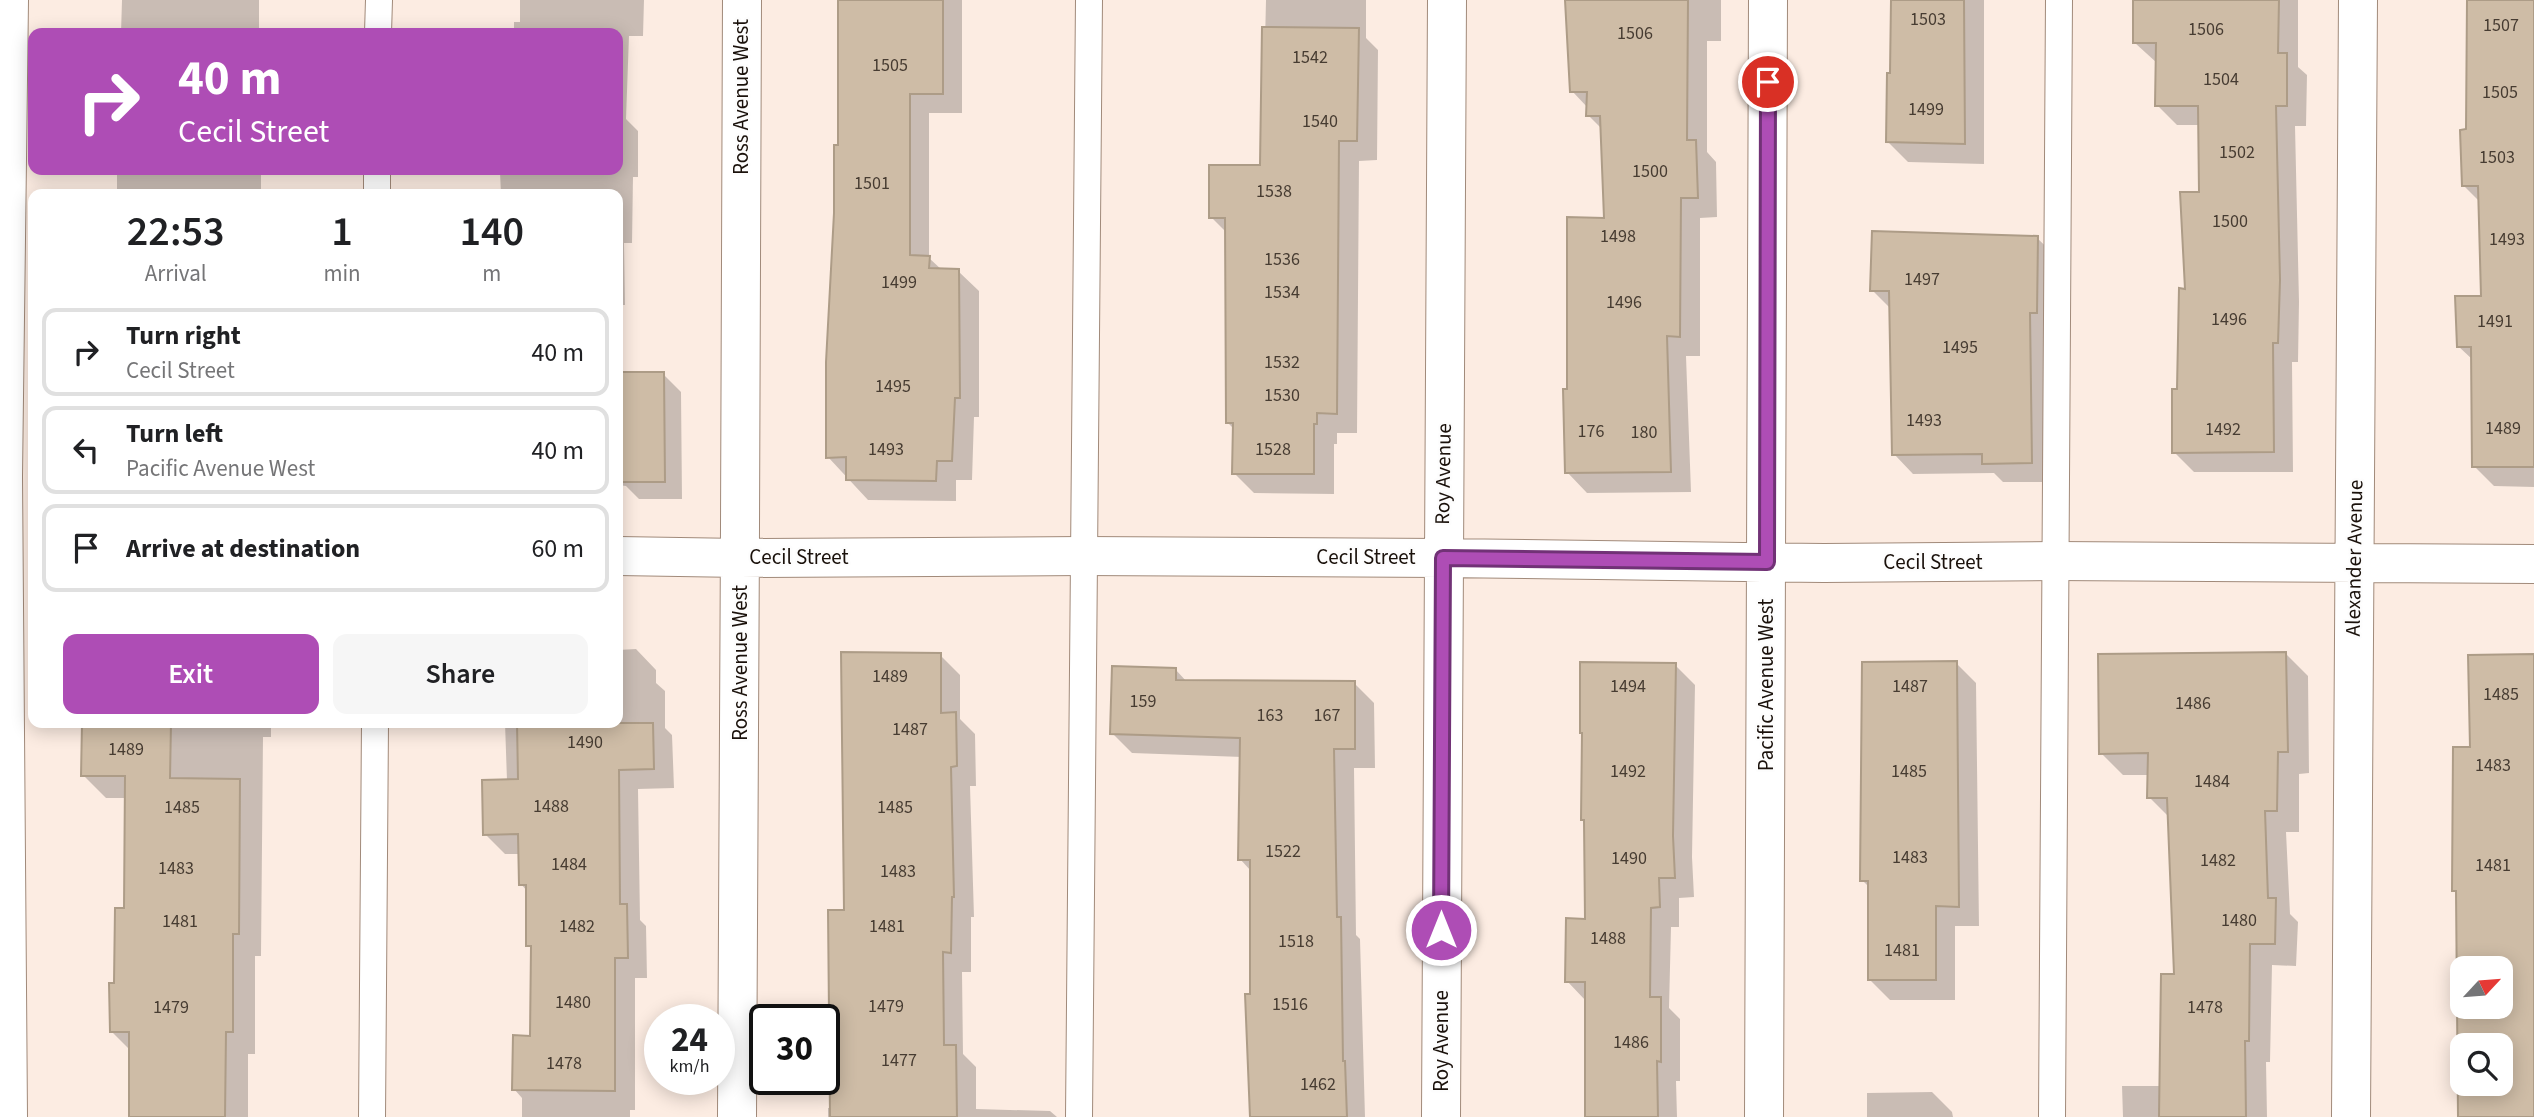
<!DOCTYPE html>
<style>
body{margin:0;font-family:"Source Sans 3",sans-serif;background:#f6f6f6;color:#202124;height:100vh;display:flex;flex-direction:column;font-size:26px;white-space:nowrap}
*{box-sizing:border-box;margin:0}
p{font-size:23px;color:#757577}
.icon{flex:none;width:38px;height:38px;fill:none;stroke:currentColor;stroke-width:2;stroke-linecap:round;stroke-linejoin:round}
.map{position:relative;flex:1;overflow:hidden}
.sheet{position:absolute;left:28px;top:189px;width:595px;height:539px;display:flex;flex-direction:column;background:#fff;border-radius:14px;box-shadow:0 4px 18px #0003}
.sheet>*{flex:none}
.top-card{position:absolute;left:28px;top:28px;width:595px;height:147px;border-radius:14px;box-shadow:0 4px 18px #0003;background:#ae4db5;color:#fff;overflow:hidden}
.needle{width:46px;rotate:64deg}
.controls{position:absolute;left:2450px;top:956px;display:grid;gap:14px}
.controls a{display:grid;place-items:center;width:63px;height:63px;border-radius:14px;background:#fff;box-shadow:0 4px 18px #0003;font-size:35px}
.speed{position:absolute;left:644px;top:1004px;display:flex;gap:14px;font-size:35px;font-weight:700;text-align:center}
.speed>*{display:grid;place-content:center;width:91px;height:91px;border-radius:50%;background:#fff;box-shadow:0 4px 18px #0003;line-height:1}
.speed small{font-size:18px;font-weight:400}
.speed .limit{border:4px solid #111;border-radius:10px;background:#fff;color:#111}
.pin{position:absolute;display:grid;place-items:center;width:60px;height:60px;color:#fff;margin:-30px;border:4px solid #fff;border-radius:50%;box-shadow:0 2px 7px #0007}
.me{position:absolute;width:77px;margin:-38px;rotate:0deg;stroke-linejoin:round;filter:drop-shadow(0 0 5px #0008)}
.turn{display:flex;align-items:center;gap:24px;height:147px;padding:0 35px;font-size:32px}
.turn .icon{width:91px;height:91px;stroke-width:2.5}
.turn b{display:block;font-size:49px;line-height:60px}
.eta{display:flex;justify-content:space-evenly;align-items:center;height:119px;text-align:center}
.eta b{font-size:42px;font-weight:600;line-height:49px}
.action{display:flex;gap:14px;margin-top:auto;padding:14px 35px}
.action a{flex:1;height:80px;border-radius:14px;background:#ae4db5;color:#fff;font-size:28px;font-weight:600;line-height:80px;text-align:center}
.action a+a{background:#f6f6f6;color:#202124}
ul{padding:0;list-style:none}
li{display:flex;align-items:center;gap:21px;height:88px;margin:0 14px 10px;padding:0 21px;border:4px solid #e0e0e0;border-radius:14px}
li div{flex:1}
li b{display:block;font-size:26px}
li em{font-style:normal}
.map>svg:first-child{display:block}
.shadow{fill:#0003;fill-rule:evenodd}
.building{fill:#cebca6;stroke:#ad9c87;stroke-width:2;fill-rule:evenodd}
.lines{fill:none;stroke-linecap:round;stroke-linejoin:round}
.lane-casing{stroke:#a18a7a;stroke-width:28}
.street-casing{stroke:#a18a7a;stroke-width:40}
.lane{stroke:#fff;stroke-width:26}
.street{stroke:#fff;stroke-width:38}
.route-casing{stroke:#713276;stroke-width:18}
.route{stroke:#ae4db5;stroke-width:12}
.labels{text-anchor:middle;stroke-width:5;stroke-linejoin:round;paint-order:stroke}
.number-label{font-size:18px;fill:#473c32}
.street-label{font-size:21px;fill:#1a110b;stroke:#fdfdfd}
</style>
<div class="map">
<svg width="2534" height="1117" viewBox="0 0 2534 1117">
<rect width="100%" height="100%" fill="#fcece2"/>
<!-- shadow -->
<path class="shadow" d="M 122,0 L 259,0 L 259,33 L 121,33 Z
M 520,0 L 644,0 L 643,36 L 629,36 L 626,119 L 638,131 L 638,177 L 633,177 L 632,243 L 624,243 L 625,305 L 618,305 L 618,194 L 501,194 L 500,172 L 506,172 L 505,170 L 618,170 L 618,33 L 514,33 L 514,22 L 520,22 Z
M 839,0 L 962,0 L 962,113 L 929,113 L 929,258 L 942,270 L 958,271 L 979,291 L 979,417 L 974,417 L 972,480 L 956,480 L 956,501 L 868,500 L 828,457 L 839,147 Z
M 1266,0 L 1366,0 L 1366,38 L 1378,50 L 1377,160 L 1359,161 L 1357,433 L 1337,433 L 1337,444 L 1334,444 L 1334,494 L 1254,493 L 1234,473 L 1235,430 L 1227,422 L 1227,233 L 1211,217 L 1262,167 Z
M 1567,0 L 1721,0 L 1721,41 L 1707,41 L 1707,152 L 1716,162 L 1717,217 L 1700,218 L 1700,356 L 1686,356 L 1691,492 L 1587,493 L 1567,472 L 1568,391 L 1606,219 L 1602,129 L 1588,115 L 1588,108 L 1572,91 Z
M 1893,0 L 1984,0 L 1984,164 L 1908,162 L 1887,141 L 1892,75 Z
M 2135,0 L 2298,0 L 2298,67 L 2307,75 L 2306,126 L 2295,126 L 2299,302 L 2298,362 L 2292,362 L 2293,472 L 2194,472 L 2174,452 L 2200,193 L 2200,125 L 2177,125 L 2157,105 L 2157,63 L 2135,43 Z
M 2468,0 L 2534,0 L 2534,487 L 2494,486 L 2474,466 L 2473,360 L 2458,346 L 2482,297 L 2480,202 L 2463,185 L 2468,131 Z
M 117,170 L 261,170 L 261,194 L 117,194 Z
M 2037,238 L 2057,257 L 2051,482 L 2003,482 L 1994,473 L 1913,474 L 1894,454 L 1891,309 L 1872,290 Z
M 663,374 L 681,392 L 682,499 L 639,499 L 626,486 L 618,485 L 618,385 Z
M 636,649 L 656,670 L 656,683 L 665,691 L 665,728 L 672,735 L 674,788 L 638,789 L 640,920 L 646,926 L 647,978 L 635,978 L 635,1110 L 630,1110 L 630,1117 L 522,1117 L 522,1098 L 514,1089 L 532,1037 L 532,949 L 528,945 L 527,891 L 521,884 L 520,854 L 505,854 L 485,834 L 507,781 L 505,723 L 618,723 L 618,650 Z
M 2286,654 L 2308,676 L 2309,773 L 2299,774 L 2299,832 L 2286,832 L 2290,914 L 2298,922 L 2296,966 L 2272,965 L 2270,1062 L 2266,1062 L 2267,1117 L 2123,1117 L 2122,1086 L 2161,1086 L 2175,976 L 2170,818 L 2149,797 L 2149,775 L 2123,775 L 2101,753 Z
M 940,655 L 960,675 L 960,719 L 975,734 L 976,786 L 970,786 L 974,917 L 971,917 L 971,972 L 962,972 L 963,1054 L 976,1067 L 976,1109 L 1050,1111 L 1057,1117 L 828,1117 L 828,1108 L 832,1108 L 846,911 Z
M 2534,656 L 2534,1117 L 2460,1117 L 2458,895 L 2453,890 L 2471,749 ZM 2462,968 L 2501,968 L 2501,1006 L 2462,1006 ZM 2462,1045 L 2501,1045 L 2501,1083 L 2462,1083 Z
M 1956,663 L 1976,683 L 1979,926 L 1955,926 L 1955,1000 L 1890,1000 L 1870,980 L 1870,888 L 1862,880 Z
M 1675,665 L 1695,685 L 1692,857 L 1694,897 L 1679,898 L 1679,927 L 1671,927 L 1669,1008 L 1680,1019 L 1680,1081 L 1676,1081 L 1677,1117 L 1586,1117 L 1586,1001 L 1567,981 L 1587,921 L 1586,822 L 1583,819 Z
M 1176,670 L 1187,682 L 1354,683 L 1374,703 L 1375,768 L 1354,768 L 1356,935 L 1360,939 L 1365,1117 L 1253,1117 L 1251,871 L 1240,859 L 1242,757 L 1132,753 L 1112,733 Z
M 83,723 L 271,723 L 271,737 L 263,737 L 261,956 L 255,956 L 255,1054 L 248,1054 L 248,1117 L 131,1117 L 130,1050 L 111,1031 L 126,909 L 127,798 L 106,798 L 83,775 Z
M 1932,1092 L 1952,1112 L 1953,1117 L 1867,1117 L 1867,1093 Z"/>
<!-- building -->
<path class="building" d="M 838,0 L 943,0 L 943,94 L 910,94 L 910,255 L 930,256 L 929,268 L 959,269 L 960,398 L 955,398 L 952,461 L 937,461 L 936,481 L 846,480 L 846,457 L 826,458 L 826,362 L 834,213 L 834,145 L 838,145 Z
M 1565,0 L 1688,0 L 1687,140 L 1696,140 L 1698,198 L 1681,198 L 1680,337 L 1667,336 L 1671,472 L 1565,473 L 1563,389 L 1567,389 L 1567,217 L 1604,218 L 1600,116 L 1586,116 L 1587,92 L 1570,92 Z
M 1891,0 L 1964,0 L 1965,144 L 1886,142 L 1887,73 L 1890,73 Z
M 2133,0 L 2279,0 L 2278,53 L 2287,53 L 2287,106 L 2276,106 L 2280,280 L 2278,343 L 2273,343 L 2274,452 L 2172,453 L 2172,389 L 2177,389 L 2179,288 L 2185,289 L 2180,192 L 2199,192 L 2198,106 L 2155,106 L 2156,43 L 2133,43 Z
M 2467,0 L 2534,0 L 2534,467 L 2472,467 L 2471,347 L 2457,347 L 2455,296 L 2481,296 L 2478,186 L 2462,186 L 2460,130 L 2466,129 Z
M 1262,27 L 1359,28 L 1357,141 L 1339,141 L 1337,414 L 1317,413 L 1317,424 L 1314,424 L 1314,474 L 1232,474 L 1233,423 L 1226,423 L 1225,218 L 1209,218 L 1209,165 L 1260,165 Z
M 1872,231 L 2038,236 L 2037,313 L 2030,313 L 2032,463 L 1982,464 L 1982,454 L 1892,455 L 1889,291 L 1870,291 Z
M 619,372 L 664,372 L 665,482 L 619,482 Z
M 841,652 L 941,653 L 941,713 L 956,712 L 957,766 L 951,767 L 954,897 L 952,897 L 951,953 L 943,952 L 944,1045 L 956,1045 L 957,1117 L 830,1117 L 828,910 L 844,910 Z
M 2286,652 L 2288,752 L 2278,752 L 2277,811 L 2265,811 L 2268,898 L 2276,898 L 2275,944 L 2250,944 L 2249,1041 L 2245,1041 L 2246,1117 L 2159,1117 L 2161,974 L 2174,974 L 2167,798 L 2147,798 L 2148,753 L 2099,754 L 2098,654 Z
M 2534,654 L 2534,1117 L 2458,1117 L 2456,891 L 2452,891 L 2453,747 L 2470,747 L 2468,655 ZM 2462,968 L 2501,968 L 2501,1006 L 2462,1006 ZM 2462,1045 L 2501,1045 L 2501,1083 L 2462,1083 Z
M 1957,661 L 1959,907 L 1936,906 L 1936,980 L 1868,980 L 1868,881 L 1860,881 L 1862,662 Z
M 1580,662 L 1676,663 L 1673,836 L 1675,878 L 1659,878 L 1660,907 L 1651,908 L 1650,997 L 1661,997 L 1661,1062 L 1657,1061 L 1658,1117 L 1585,1117 L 1585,982 L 1565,982 L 1566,918 L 1585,919 L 1584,820 L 1581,820 L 1582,733 L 1580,733 Z
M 1112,666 L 1176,668 L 1176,680 L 1355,681 L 1355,749 L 1334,749 L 1337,917 L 1341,917 L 1343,1061 L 1345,1061 L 1347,1117 L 1250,1117 L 1245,994 L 1250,994 L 1250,860 L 1238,860 L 1240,738 L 1110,734 Z
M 82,723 L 171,723 L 170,778 L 240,779 L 239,934 L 233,934 L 233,1032 L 226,1032 L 225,1117 L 129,1117 L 129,1032 L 110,1032 L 109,983 L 114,983 L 115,908 L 124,908 L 125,776 L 81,776 Z
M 517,723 L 653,723 L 654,769 L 619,770 L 620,904 L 627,904 L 628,958 L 615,958 L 615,1091 L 512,1090 L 513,1035 L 530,1036 L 531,946 L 526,946 L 526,885 L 519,885 L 518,834 L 483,835 L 482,780 L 518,779 Z"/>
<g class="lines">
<!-- lane casing -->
<g class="lane-casing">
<path id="lane" d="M 378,33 L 379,0
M 377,194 L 377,170
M 372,1117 L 375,723
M 1079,1117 L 1089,0
M 2052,1117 L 2059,0"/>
</g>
<!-- street casing -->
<g class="street-casing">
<path id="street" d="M 618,556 L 741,558 L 1083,556 L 1442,558 L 1824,563 L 2055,561 L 2534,564
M 8,1117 L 3,477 L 9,0
M 737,1117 C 740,745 740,372 742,0
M 1441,1117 L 1447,0
M 1764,1117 L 1768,0
M 2351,1117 L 2358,0"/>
</g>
<!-- lane -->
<use href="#lane" class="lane"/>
<!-- street -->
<use href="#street" class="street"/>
</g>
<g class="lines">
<!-- route casing -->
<g class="route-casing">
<path id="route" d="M 1441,930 L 1443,558 L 1767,562 L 1768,82"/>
</g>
<!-- route -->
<use href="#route" class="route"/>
</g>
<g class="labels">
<!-- number labels -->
<g class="number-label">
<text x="1928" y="25">1503</text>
<text x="2501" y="31">1507</text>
<text x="2206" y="35">1506</text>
<text x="1635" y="39">1506</text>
<text x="1310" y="63">1542</text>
<text x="890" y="71">1505</text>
<text x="2221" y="85">1504</text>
<text x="2500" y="98">1505</text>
<text x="1926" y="115">1499</text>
<text x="1320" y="127">1540</text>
<text x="2237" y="158">1502</text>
<text x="2497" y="163">1503</text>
<text x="1650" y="177">1500</text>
<text x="872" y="189">1501</text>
<text x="1274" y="197">1538</text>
<text x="2230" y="227">1500</text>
<text x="1618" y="242">1498</text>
<text x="2507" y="245">1493</text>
<text x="1282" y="265">1536</text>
<text x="1922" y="285">1497</text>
<text x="899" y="288">1499</text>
<text x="1282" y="298">1534</text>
<text x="1624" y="308">1496</text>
<text x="2229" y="325">1496</text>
<text x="2495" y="327">1491</text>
<text x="1960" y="353">1495</text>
<text x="1282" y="368">1532</text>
<text x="893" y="392">1495</text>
<text x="1282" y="401">1530</text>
<text x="1924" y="426">1493</text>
<text x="2503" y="434">1489</text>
<text x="2223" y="435">1492</text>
<text x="1591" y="437">176</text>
<text x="1644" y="438">180</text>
<text x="886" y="455">1493</text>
<text x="1273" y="455">1528</text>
<text x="890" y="682">1489</text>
<text x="1628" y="692">1494</text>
<text x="1910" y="692">1487</text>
<text x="2501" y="700">1485</text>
<text x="1143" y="707">159</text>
<text x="2193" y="709">1486</text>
<text x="1270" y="721">163</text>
<text x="1327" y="721">167</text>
<text x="910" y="735">1487</text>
<text x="585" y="748">1490</text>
<text x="126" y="755">1489</text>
<text x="2493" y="771">1483</text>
<text x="1628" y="777">1492</text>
<text x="1909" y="777">1485</text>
<text x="2212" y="787">1484</text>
<text x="551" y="812">1488</text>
<text x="182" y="813">1485</text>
<text x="895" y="813">1485</text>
<text x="1283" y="857">1522</text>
<text x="1910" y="863">1483</text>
<text x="1629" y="864">1490</text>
<text x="2218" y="866">1482</text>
<text x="569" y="870">1484</text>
<text x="2493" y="871">1481</text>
<text x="176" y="874">1483</text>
<text x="898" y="877">1483</text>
<text x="2239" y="926">1480</text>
<text x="180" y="927">1481</text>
<text x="577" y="932">1482</text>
<text x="887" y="932">1481</text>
<text x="1608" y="944">1488</text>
<text x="1296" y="947">1518</text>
<text x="1902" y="956">1481</text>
<text x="573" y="1008">1480</text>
<text x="1290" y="1010">1516</text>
<text x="886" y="1012">1479</text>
<text x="171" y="1013">1479</text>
<text x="2205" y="1013">1478</text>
<text x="1631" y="1048">1486</text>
<text x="899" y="1066">1477</text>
<text x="564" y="1069">1478</text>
<text x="1318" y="1090">1462</text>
</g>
<!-- street labels -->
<g class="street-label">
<text transform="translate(741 97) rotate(-90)" y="7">Ross Avenue West</text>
<text transform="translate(1443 474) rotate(-89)" y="7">Roy Avenue</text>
<text x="799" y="564">Cecil Street</text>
<text x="1366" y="564">Cecil Street</text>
<text transform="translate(2354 558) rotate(-89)" y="7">Alexander Avenue</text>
<text x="1933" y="569">Cecil Street</text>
<text transform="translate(740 663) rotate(-90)" y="7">Ross Avenue West</text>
<text transform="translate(1766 685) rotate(-90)" y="7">Pacific Avenue West</text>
<text transform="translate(1441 1041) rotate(-90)" y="7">Roy Avenue</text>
</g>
</g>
</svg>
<div class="controls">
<a><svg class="needle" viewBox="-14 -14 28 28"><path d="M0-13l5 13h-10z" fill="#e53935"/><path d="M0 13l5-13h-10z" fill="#757577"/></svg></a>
<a><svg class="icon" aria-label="search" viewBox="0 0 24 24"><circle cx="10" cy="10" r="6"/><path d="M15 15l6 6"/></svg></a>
</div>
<div class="speed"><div>24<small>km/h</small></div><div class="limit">30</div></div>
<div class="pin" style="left:1768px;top:82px;background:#d93025"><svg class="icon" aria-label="arrive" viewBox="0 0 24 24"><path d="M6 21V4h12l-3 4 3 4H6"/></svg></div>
<svg class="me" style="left:1441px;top:930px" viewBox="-20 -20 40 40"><circle r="17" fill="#ae4db5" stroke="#fff" stroke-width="3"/><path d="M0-11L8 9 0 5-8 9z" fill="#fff"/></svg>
<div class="top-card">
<div class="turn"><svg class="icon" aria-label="right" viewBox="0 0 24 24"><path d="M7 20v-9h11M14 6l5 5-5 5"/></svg><div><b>40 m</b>Cecil Street</div></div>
</div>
<section class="sheet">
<div class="eta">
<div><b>22:53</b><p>Arrival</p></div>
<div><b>1</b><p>min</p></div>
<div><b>140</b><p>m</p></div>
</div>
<ul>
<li><svg class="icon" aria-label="right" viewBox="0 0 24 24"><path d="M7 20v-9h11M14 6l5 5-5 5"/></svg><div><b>Turn right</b><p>Cecil Street</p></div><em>40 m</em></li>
<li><svg class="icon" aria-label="left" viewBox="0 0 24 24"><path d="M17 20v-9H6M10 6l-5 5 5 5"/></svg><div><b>Turn left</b><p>Pacific Avenue West</p></div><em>40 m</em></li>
<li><svg class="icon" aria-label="arrive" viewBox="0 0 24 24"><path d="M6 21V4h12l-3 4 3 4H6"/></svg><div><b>Arrive at destination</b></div><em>60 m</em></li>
</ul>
<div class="action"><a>Exit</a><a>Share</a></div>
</section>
</div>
